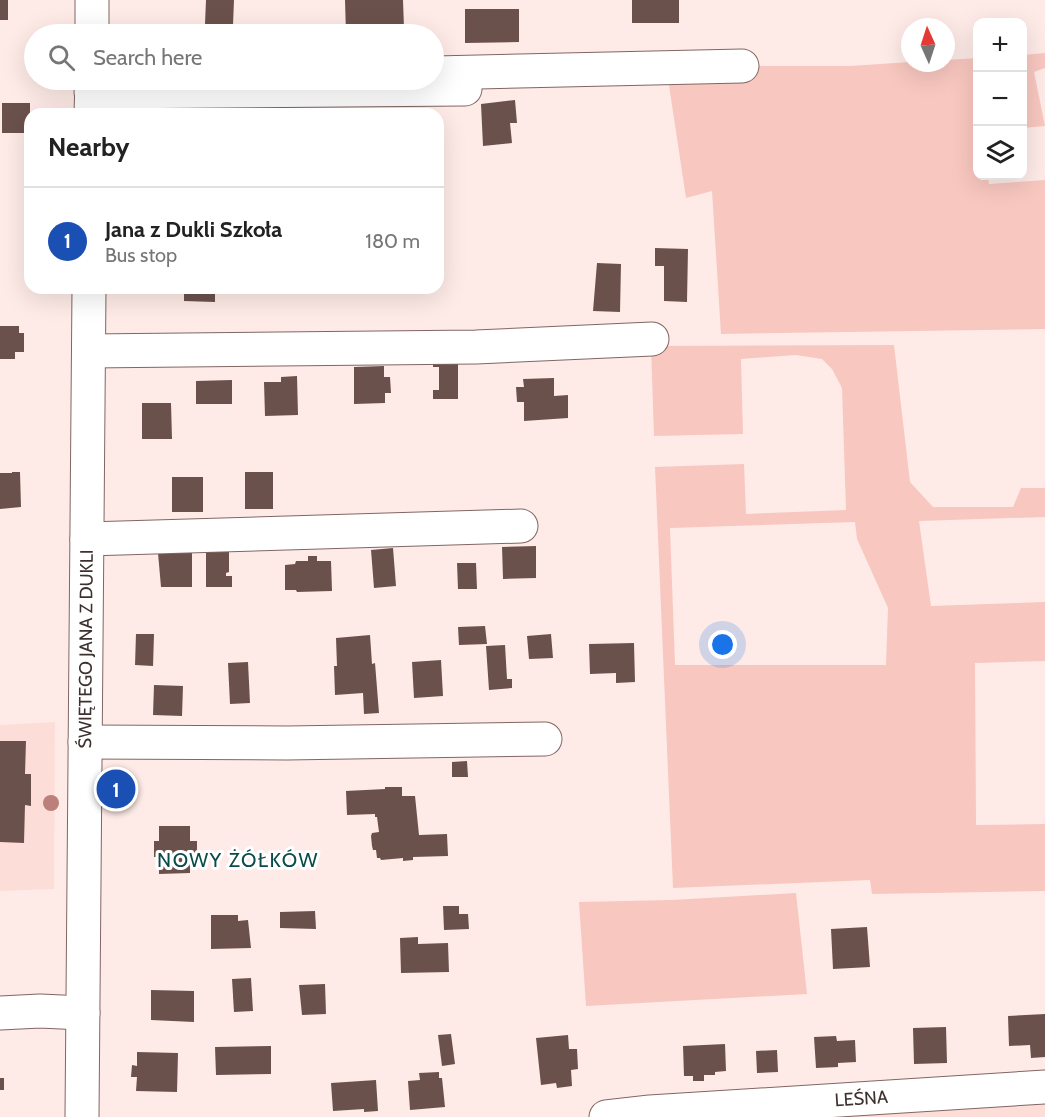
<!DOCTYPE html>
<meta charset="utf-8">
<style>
:root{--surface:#fff;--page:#f6f6f6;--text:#222;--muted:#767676;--line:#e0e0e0;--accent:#377f7b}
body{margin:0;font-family:Cabin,sans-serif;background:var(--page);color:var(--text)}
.controls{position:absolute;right:18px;top:18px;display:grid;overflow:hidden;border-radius:12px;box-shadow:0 6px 24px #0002}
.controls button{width:54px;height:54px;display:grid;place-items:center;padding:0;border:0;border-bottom:2px solid var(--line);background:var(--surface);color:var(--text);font:30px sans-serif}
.compass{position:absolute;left:901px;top:18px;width:54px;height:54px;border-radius:50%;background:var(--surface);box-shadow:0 6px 24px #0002;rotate:357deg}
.you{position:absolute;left:723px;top:645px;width:21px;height:21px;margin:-15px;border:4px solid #fff;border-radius:50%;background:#1a73e8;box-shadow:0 0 0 9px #1a73e833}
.badge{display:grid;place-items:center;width:39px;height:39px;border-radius:50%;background:var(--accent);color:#fff;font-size:20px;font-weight:700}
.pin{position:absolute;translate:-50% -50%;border:3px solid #fff;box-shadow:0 2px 6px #0006}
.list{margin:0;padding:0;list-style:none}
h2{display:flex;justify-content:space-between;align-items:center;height:78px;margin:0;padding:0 24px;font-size:26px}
h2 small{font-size:20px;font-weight:400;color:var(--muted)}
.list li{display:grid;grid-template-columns:39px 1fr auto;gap:18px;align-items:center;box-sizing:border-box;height:108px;padding:0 24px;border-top:2px solid var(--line)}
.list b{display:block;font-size:22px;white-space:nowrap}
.list p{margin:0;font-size:20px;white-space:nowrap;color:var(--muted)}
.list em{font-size:20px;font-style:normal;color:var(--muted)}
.icon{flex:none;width:33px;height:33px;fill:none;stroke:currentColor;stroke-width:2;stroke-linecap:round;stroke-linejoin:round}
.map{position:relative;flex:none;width:1045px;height:1117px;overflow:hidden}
.search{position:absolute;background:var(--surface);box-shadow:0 6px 24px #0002;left:24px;top:24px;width:420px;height:66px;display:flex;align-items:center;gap:15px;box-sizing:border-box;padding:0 21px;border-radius:33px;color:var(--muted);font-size:22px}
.panel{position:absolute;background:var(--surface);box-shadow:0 6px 24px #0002;left:24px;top:108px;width:420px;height:186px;border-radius:18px}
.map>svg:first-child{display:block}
</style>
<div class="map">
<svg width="1045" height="1117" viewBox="0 0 1045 1117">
<rect width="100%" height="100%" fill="#feebe7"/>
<g fill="#fdddd7">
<polygon points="55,722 54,889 0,891 0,725"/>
<polygon points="1045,1098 1045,1117 852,1117"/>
</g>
<g fill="#f8c7bf" fill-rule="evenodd">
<polygon points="1045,53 1045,68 1034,72 1045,126 1023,128 1023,55"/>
<polygon points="977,58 978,176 988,176 989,184 1045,180 1045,329 721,334 712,191 686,198 667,72 754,66 850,66 910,62 946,63 946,60"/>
<path d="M894 345 910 482 933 507H1013L1021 488H1045V517L919 521 931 606 1045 602V661L975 663 976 825 1045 824V891L872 894 870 880 673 888 655 467 744 464 746 514 846 510 842 388 832 369 822 359 796 355 741 359 743 434 654 436 651 346ZM855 522 857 539 888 608 886 665H675L670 528Z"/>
<polygon points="796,893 807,994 586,1006 579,902 671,900"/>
</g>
<g fill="#6b514c">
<rect x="0" y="0" width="8" height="20"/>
<polygon points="206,0 234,0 233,25 205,24"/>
<polygon points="345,0 403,0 404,28 377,29 378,34 346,34"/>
<rect x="632" y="0" width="47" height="23"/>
<polygon points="465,9 519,9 519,42 465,43"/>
<polygon points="515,100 517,123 510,123 512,143 483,146 481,104"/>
<polygon points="186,102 217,102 217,111 225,112 225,114 186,114"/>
<polygon points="278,102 278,114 258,114 258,106"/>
<rect x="2" y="103" width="28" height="30"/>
<polygon points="655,248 688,249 687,302 664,301 664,266 655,266"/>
<polygon points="597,263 621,264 620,312 593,311"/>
<polygon points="184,288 215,288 215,302 184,301"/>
<polygon points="0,326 19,326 19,333 24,333 24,352 15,352 15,359 0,359"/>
<polygon points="433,363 458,363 458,399 433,399 433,390 439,390 439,367 433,367"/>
<polygon points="384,366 384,377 390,377 391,393 385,393 385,403 354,404 354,367"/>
<polygon points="297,376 298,415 265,416 264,382 281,382 281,377"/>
<polygon points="554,378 554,396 568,395 568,418 524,421 524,402 517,402 516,387 524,387 523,379"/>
<polygon points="232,380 232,404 196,404 196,381"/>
<polygon points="142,403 171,403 172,439 142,439"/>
<polygon points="12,472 20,472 21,507 0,509 0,473 12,473"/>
<rect x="245" y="472" width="28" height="37"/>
<rect x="172" y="477" width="31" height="35"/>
<polygon points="206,546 229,547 229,572 226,573 226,576 232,576 232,587 206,587"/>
<polygon points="536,546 536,578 503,579 502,547"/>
<polygon points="393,548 396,586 374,588 371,550"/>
<polygon points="192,552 192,587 161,587 158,553"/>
<polygon points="308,556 317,556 317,561 331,561 332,591 297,592 296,590 285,590 285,565 295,564 296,561 308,561"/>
<polygon points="457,563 476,563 477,589 458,589"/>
<polygon points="485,626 487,644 459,645 458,627"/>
<polygon points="136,634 154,634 153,666 135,665"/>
<polygon points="551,634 553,658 529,659 527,636"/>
<polygon points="370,635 372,664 375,663 379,713 364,714 363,693 335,695 334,666 337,666 336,638"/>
<polygon points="634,643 635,682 616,683 616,673 590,674 589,644"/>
<polygon points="505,645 507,679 512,679 512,688 489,690 486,646"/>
<polygon points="441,660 443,696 414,698 412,662"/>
<polygon points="248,662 250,703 230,704 228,663"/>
<polygon points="154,685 183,686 182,716 153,715"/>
<polygon points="0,741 26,741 25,774 31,774 31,806 25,805 24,843 0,842"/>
<polygon points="467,761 468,777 452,777 452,762"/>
<polygon points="385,787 402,787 402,796 415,796 419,835 447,834 448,856 413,857 413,860 403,861 403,858 381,860 380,858 377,858 376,850 373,850 372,846 371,836 372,833 379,832 377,817 375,817 375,814 347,815 346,791 385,789"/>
<polygon points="159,826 190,826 190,841 197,841 197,856 190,856 190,873 159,874 159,857 154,857 154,841 159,841"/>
<polygon points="443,906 459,906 459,914 468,914 469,929 444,930"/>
<polygon points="315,911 316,929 280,928 280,912"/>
<polygon points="211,915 238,915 238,921 248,920 251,948 211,949"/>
<polygon points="867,927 870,967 833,969 831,929"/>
<polygon points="418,937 418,944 448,943 449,972 401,973 400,938"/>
<polygon points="251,978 253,1011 234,1012 232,979"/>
<polygon points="325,984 326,1014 302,1015 299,985"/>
<polygon points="151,990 194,991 194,1022 151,1020"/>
<polygon points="1045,1014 1045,1057 1031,1058 1030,1045 1009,1046 1008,1016"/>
<polygon points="946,1027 947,1063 914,1064 913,1028"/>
<polygon points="451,1034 455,1064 442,1066 438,1035"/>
<polygon points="568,1035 569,1049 577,1049 578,1069 571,1070 572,1086 557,1088 556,1083 541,1085 536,1038"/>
<polygon points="836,1036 837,1041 855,1040 856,1062 838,1063 838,1067 816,1068 814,1037"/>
<polygon points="725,1044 726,1071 715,1072 715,1075 704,1075 704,1081 693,1081 693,1076 684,1076 683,1046"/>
<polygon points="271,1046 271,1074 216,1075 215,1047"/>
<polygon points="777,1050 778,1072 757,1073 756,1051"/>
<polygon points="137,1052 178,1053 177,1092 136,1091 137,1077 131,1077 132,1065 137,1066"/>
<polygon points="439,1072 439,1078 442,1078 445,1107 410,1110 408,1081 420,1080 419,1073"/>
<rect x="0" y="1078" width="4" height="12"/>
<polygon points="376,1080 378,1111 364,1112 364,1109 333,1111 331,1083"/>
</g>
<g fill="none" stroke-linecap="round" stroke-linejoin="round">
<g stroke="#816661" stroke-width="35">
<g id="minor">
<polyline points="435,73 742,66"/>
<polyline points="91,92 465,89"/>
<polyline points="89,351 476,347 652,339"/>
<polyline points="87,539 521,526"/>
<polyline points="85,742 287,743 545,739"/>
<polyline points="0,1013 40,1011 83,1013"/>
<path id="s1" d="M606 1117 650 1112 1045 1087"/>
</g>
</g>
<g stroke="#816661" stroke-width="35">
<g id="major">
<polyline points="92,34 92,0"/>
<polyline points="91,114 92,80"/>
<path id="s2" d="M82 1117 89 288"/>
</g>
</g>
<use href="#minor" stroke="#fff" stroke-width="33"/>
<use href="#major" stroke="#fff" stroke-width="33"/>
</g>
<circle fill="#ba8079" cx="51" cy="803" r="8"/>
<g text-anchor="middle" stroke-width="6" stroke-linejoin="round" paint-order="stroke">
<g font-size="18" fill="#3d312f" stroke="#fff">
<text dy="6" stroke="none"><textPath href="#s2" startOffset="468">ŚWIĘTEGO JANA Z DUKLI</textPath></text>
<text dy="6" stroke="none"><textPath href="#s1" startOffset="256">LEŚNA</textPath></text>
</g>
<g font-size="20" letter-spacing="1.5" fill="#0b4b48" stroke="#fff">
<text x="238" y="867">NOWY ŻÓŁKÓW</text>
</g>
</g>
</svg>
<div class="controls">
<button>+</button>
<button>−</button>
<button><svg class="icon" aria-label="layers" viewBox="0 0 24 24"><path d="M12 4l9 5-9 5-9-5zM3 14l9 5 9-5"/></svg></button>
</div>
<svg class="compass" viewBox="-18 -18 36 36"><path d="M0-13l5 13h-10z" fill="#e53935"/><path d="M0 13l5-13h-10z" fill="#767676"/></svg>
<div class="you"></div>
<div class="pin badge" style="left:116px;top:789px;background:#1a4fb4">1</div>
<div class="search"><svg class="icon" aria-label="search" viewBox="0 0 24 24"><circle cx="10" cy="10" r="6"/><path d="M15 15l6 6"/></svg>Search here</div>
<section class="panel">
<h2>Nearby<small></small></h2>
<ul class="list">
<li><span class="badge" style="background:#1a4fb4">1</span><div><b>Jana z Dukli Szkoła</b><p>Bus stop</p></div><em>180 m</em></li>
</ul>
</section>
</div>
